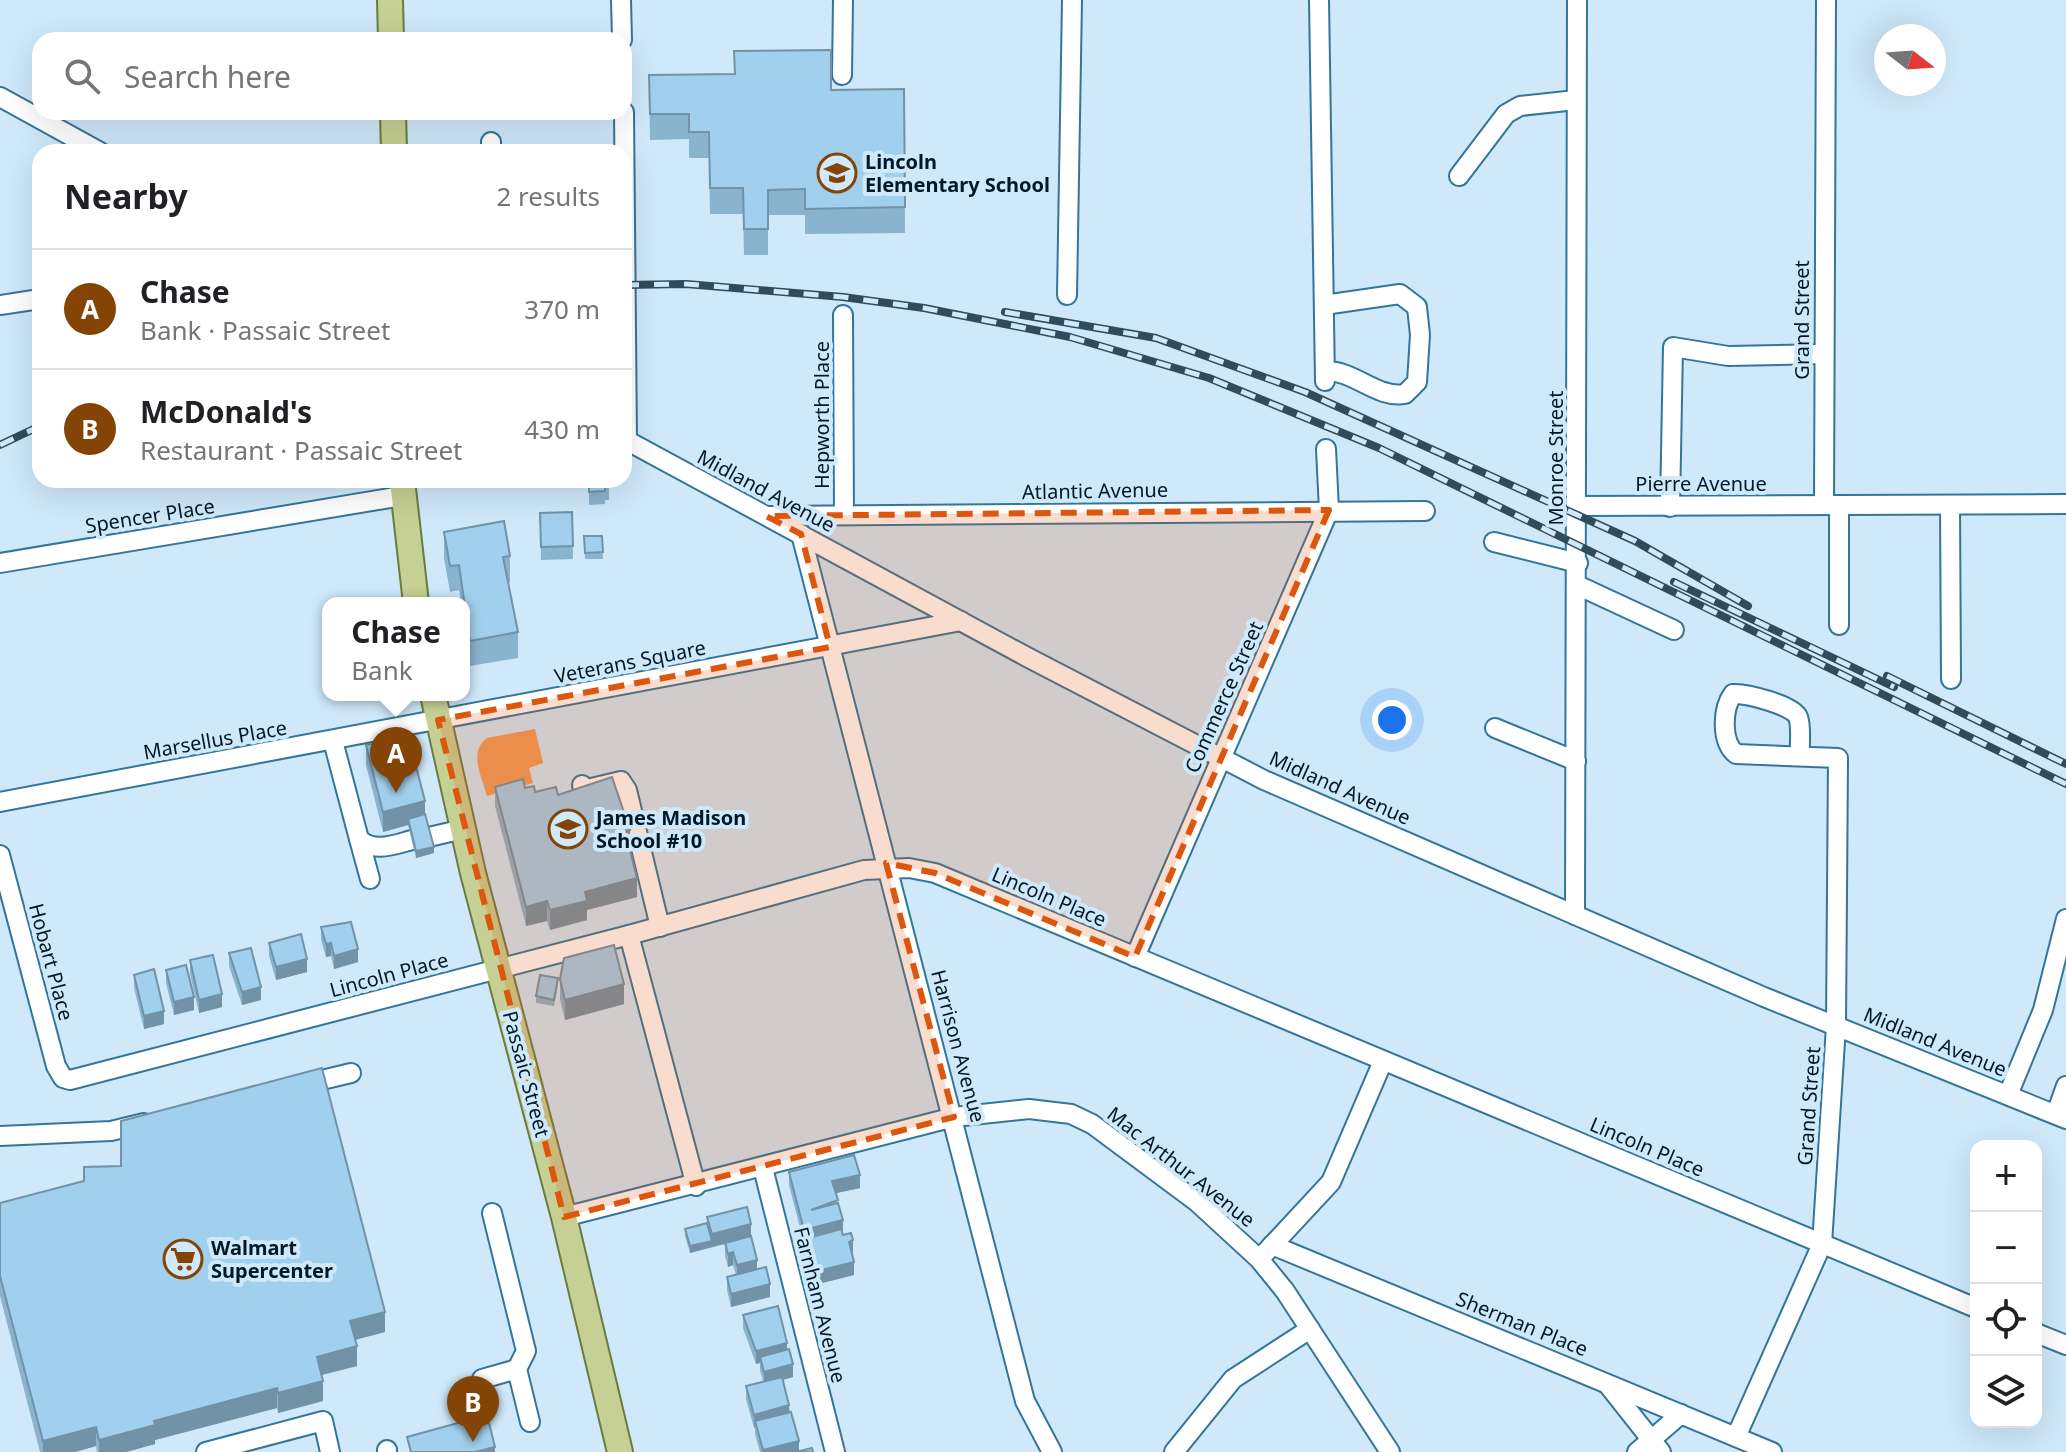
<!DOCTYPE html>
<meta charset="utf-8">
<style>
:root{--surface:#fff;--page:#f2f2f2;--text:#202124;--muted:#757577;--line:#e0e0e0;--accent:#834405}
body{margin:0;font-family:"Noto Sans",sans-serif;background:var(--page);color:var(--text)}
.controls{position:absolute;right:24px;bottom:24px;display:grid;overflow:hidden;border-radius:16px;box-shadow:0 8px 32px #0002}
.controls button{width:72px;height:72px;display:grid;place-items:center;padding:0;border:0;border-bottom:2px solid var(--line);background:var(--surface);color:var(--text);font:40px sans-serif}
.compass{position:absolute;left:1874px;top:24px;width:72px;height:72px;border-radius:50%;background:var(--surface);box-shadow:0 8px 32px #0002;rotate:107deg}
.you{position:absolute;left:1392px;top:720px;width:28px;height:28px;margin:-20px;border:6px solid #fff;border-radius:50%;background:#1a73e8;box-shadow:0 0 0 12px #1a73e833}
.badge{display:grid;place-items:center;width:52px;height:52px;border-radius:50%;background:var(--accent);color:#fff;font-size:26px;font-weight:700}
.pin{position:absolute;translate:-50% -66px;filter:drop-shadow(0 2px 4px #0008)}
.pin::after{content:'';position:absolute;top:42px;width:28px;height:24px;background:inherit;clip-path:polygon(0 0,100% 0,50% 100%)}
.popup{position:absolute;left:322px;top:597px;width:148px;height:104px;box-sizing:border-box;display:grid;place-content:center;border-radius:16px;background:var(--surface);filter:drop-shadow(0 2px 6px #0005);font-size:26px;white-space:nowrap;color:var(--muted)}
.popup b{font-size:30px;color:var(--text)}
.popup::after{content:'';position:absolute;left:50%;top:100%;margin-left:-16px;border:16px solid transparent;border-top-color:var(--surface)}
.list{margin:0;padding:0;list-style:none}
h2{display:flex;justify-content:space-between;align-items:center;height:104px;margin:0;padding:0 32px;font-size:34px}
h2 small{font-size:26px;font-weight:400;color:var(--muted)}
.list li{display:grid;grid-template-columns:52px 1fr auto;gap:24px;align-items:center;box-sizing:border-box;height:120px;padding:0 32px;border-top:2px solid var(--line)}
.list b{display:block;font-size:30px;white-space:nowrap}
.list p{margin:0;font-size:26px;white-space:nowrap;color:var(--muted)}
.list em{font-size:26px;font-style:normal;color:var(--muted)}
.icon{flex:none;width:44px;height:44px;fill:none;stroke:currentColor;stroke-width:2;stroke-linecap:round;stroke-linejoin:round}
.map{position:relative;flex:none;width:2066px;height:1452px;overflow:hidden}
.search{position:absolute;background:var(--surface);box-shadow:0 8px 32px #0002;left:32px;top:32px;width:600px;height:88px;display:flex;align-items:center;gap:20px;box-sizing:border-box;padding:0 28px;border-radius:24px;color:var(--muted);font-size:30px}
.panel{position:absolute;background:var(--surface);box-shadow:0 8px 32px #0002;left:32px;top:144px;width:600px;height:344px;border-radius:24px}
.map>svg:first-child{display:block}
</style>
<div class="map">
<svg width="2066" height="1452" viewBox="0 0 2066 1452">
<rect width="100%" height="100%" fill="#cfe9fa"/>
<path fill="#ef9b5a" d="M535 729 543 763 529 768 533 783 487 796C482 777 468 752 487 738Z"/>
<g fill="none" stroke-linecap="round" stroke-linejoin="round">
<g stroke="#34759a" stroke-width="22">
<g id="minor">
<polyline points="621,0 622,40"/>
<polyline points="1319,0 1325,381"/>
<polyline points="842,75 843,0"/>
<polyline points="0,97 100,152"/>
<polyline points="624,112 627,441"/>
<polyline points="491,142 491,152"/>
<polyline points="1459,176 1506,114 1520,106 1576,100"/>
<polyline points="1067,295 1072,0"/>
<polyline points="0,305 40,299"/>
<path d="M1324 305 1400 294 1417 307 1420 335 1417 382 1405 394C1377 399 1354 370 1325 371"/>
<polyline points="843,315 844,515"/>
<polyline points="624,439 1027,657 1264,780 1764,997 2066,1119"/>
<polyline points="1824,505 1826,0"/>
<polyline points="1950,505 1951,679"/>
<polyline points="1578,506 2066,504"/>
<polyline points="1670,507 1673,347 1728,356 1824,354"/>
<polyline points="769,516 1425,511"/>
<polyline points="801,534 1025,1401 1052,1452"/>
<polyline points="1494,542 1578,563"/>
<polyline points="0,563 402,496"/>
<polyline points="1577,585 1674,630"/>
<polyline points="1839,625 1839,505"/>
<polyline points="1495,728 1576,761"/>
<path d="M333 741 359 839C374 853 393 845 412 840"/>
<polyline points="582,785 583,790 621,781 627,790 660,927"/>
<polyline points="0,802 961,621"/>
<polyline points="429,837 463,829"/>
<polyline points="359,839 370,879"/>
<polyline points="0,855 56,1066 63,1078 70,1080 629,935 864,870 909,868 935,873 1976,1308"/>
<polyline points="1575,915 1577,0"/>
<polyline points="629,935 696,1186"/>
<polyline points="1135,957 1329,510 1326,449"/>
<polyline points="301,1085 351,1073"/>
<polyline points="2008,1095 2043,1010 2066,919"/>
<polyline points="2056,1114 2066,1086"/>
<polyline points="0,1136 111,1131 144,1123"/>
<polyline points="763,1168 835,1452"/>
<polyline points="492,1213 526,1351 517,1369"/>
<polyline points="564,1217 954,1117 1029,1109 1071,1114 1092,1124 1197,1202 1259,1259 1285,1291 1390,1452"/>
<polyline points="1272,1245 1772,1452"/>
<polyline points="1265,1253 1331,1182 1383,1061"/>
<polyline points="2036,1333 2066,1345"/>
<polyline points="482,1379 517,1369 530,1422"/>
<polyline points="1608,1385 1661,1452"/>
<path d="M1736 1437 1822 1244 1836 1026 1838 758 1736 754C1721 742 1722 709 1733 694 1745 693 1793 705 1798 717 1802 727 1799 745 1800 756"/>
<polyline points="387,1450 387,1452"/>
<polyline points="206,1452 323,1421 330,1452"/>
<polyline points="1174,1452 1233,1379 1310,1329"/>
<polyline points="1637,1452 1681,1414"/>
</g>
</g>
<g stroke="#697c40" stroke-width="28">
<g id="major">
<polyline points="390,0 391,40"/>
<polyline points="393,112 394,152"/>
<polyline points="402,480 416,603"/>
<polyline points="433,695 473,873 564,1217 620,1452"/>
</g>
</g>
<use href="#minor" stroke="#fff" stroke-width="18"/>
<use href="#major" stroke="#c7d094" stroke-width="24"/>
<g stroke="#314b5a" stroke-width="8">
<g id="rail">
<polyline points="624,285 686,284 843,297 924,308 1070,337 1209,378 1379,448 2066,784"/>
<polyline points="1005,312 1156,338 1305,392 1635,541 1748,606"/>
<polyline points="0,445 40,426"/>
<polyline points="1674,582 1894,687"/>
<polyline points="1887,676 2066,764"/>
</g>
</g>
<use href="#rail" stroke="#cfe9fa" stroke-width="5" stroke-dasharray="15" stroke-linecap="butt"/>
</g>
<g fill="#8ab3cd">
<polygon points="649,75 831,90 904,89 905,233 805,234 805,215 768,215 768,255 744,255 743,214 710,214 709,158 689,158 689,139 650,140"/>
<polygon points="589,480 609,480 609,500 605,500 605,504 589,505"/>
<polygon points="572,512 573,559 541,560 540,513"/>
<polygon points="444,532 510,556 510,582 508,582 518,632 518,658 470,666 464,623 464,603 461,603 459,590 450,592 444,558"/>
<polygon points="584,536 602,536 603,559 585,559"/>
<polygon points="366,745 425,814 434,853 416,858 408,825 383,832 366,765"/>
<polygon points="495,787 525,788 535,792 558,795 630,849 637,897 587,910 587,920 550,930 547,921 526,926 495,806"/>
<polygon points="321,927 358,962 334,969 331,956 326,957 321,940"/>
<polygon points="269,943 307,972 276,980 269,956"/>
<polygon points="229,953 261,1000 242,1005 229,966"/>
<polygon points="190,960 222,1007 199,1013 190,974"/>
<polygon points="166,970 194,1010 174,1015 166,983"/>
<polygon points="134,975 164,1024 144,1029 134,988"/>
<polygon points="560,979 624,1004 565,1020 560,999"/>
<polygon points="558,985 554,1006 536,1003 536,996"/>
<polygon points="789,1172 860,1188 836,1193 843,1233 853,1253 852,1254 854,1275 814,1285 805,1252 805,1243 804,1243 789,1185"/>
<polygon points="0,1203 385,1332 355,1340 357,1366 322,1375 323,1401 278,1413 277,1408 155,1440 155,1444 126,1452 97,1452 96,1446 75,1452 40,1452 0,1296"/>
<polygon points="707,1217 751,1236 757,1270 770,1297 731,1307 727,1290 727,1277 736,1275 733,1265 728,1267 725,1256 725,1244 690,1253 685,1236 685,1229 707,1224"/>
<polygon points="743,1315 787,1349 793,1377 783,1380 799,1451 813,1452 760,1452 755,1434 755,1427 754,1428 746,1399 746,1386 763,1381 760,1370 760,1363 756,1364 743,1328"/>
</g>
<g fill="#7192a7">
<polygon points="425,801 425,821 408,819 408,825 383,832 383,812"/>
<polygon points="630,830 630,849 625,831"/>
<polygon points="434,847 434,853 416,858 416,851"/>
<polygon points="637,878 637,897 587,910 587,920 550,930 550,910 585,892"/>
<polygon points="547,901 547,921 526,926 526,907"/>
<polygon points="331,943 331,956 326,957 326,944"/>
<polygon points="358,949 358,962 334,969 334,956"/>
<polygon points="307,959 307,972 276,980 276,967"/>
<polygon points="624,984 624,1004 565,1020 565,1000"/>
<polygon points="261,987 261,1000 242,1005 242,992"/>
<polygon points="222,994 222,1007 199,1013 199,1000"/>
<polygon points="194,997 194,1010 174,1015 174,1002"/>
<polygon points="164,1011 164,1024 144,1029 144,1016"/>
<polygon points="860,1175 860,1188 832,1194 832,1181"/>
<polygon points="843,1220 843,1233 805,1239 805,1243 804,1243 804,1230"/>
<polygon points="751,1224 751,1237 712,1247 712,1234"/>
<polygon points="853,1240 853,1253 849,1255 849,1242"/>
<polygon points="712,1241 712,1247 690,1253 690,1246"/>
<polygon points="733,1252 733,1265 728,1267 728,1254"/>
<polygon points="757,1260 757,1273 737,1278 737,1265"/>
<polygon points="854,1262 854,1275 814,1285 814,1272"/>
<polygon points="770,1284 770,1297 731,1307 731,1294"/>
<polygon points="385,1312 385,1332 350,1341 350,1321"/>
<polygon points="787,1343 787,1356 760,1357 760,1363 756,1364 756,1351"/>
<polygon points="357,1346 357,1366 317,1376 317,1357"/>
<polygon points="793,1364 793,1377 764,1385 764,1372"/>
<polygon points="323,1381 323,1401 278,1413 278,1393"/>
<polygon points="277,1388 277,1408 155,1440 155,1444 126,1452 99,1452 99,1440 154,1421"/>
<polygon points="789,1405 789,1418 755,1421 755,1427 754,1428 754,1415"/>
<polygon points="96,1427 96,1446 75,1452 43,1452 43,1441"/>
<polygon points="799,1441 799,1452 763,1452 763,1450"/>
<polygon points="495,1447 495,1452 475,1452"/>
</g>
<g fill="#a1d0ee" stroke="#7192a7" stroke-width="2">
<polygon points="831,50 831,90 904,89 905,207 805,209 805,189 768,190 768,229 744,229 743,188 710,188 709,132 689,132 689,114 650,114 649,75 735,74 734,51"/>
<polygon points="589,480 609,480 609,486 605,487 605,491 589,492"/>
<polygon points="572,512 573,546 541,547 540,513"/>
<polygon points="504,521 510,556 503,557 518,632 470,641 459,565 450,566 444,532"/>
<polygon points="584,536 602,536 603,552 585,553"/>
<polygon points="408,735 425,801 383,812 366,745"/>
<polygon points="612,777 630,830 625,831 637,878 585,892 587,901 550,910 547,901 526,907 495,787 523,779 525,788 534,786 535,792 556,787 558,795"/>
<polygon points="425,814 434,847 416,851 408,819"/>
<polygon points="351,922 358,949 334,956 331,943 326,944 321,927"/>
<polygon points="301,934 307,959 276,967 269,943"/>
<polygon points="614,945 624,984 565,1000 560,979 564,958"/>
<polygon points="251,948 261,987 242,992 229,953"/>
<polygon points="213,955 222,994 199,1000 190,960"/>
<polygon points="186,965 194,997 174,1002 166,970"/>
<polygon points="154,969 164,1011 144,1016 134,975"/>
<polygon points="540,975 558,978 554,1000 536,996"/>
<polygon points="322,1068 385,1312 350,1321 357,1346 317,1357 323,1381 278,1393 277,1388 154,1421 155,1425 99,1440 96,1427 43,1441 0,1276 0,1203 84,1181 84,1167 121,1166 121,1121"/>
<polygon points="854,1155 860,1175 832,1181 838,1200 811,1210 838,1203 843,1220 804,1230 789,1172"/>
<polygon points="747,1207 751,1224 712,1234 707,1217"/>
<polygon points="707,1223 712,1241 690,1246 685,1229"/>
<polygon points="841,1229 843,1235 851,1233 853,1240 849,1242 854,1262 814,1272 805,1239"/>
<polygon points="751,1236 757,1260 737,1265 733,1252 728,1254 725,1243"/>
<polygon points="766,1267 770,1284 731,1294 727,1277"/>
<polygon points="778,1306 787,1343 756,1351 743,1315"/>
<polygon points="789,1349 793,1364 764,1372 760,1357"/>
<polygon points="782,1377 789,1405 754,1415 746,1386"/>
<polygon points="791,1412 799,1441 763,1450 755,1421"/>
<polygon points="487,1415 495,1447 475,1452 411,1452 407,1437"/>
<polygon points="812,1448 813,1452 796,1452"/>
</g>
<path fill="#dc560d" fill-opacity="0.2" stroke="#dc560d" stroke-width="6" stroke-dasharray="16 10" stroke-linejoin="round" d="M1329 510 1135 957 935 873 886 863 954 1117 564 1217 438 720 830 647 801 534 766 516Z"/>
<defs>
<g id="school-ring" transform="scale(2)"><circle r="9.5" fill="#cfe9fa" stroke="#834405" stroke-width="1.5"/><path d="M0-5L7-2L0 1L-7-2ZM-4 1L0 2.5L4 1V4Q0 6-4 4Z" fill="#834405"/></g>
<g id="supermarket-ring" transform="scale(2)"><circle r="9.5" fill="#cfe9fa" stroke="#834405" stroke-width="1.5"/><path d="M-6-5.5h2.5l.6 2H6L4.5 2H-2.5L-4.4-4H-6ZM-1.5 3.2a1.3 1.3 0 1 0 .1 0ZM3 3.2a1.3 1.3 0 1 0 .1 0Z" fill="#834405"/></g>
</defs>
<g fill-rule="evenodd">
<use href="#school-ring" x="837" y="173"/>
<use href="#school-ring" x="568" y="829"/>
<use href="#supermarket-ring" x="183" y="1259"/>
</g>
<g text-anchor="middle" stroke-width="8" stroke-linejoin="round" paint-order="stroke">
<g font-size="20" font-weight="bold" fill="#001928" stroke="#cfe9fa" text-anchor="start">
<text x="865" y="169">Lincoln<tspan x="865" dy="23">Elementary School</tspan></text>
<text x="596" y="825">James Madison<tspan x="596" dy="23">School #10</tspan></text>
<text x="211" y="1255">Walmart<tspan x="211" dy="23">Supercenter</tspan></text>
</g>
<g font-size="20" fill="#001928" stroke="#cfe9fa">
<text transform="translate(1802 320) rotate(-90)" y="7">Grand Street</text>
<text transform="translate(822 415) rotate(-90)" y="7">Hepworth Place</text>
<text transform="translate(1556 458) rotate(-90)" y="7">Monroe Street</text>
<text x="1701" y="491">Pierre Avenue</text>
<text transform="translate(766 491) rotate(28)" y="7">Midland Avenue</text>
<text transform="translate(1095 491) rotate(-1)" y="7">Atlantic Avenue</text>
<text transform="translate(150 516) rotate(-9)" y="7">Spencer Place</text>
<text transform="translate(630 662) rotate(-11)" y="7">Veterans Square</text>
<text transform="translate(1224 697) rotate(-66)" y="7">Commerce Street</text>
<text transform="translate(215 740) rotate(-10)" y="7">Marsellus Place</text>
<text transform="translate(1340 788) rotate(24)" y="7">Midland Avenue</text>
<text transform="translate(1049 897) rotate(23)" y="7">Lincoln Place</text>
<text transform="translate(51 962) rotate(75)" y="7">Hobart Place</text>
<text transform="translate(389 975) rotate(-15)" y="7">Lincoln Place</text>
<text transform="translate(1935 1042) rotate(22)" y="7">Midland Avenue</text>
<text transform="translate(958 1046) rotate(75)" y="7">Harrison Avenue</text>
<text transform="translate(526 1074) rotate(75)" y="7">Passaic Street</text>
<text transform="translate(1809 1106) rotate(-86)" y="7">Grand Street</text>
<text transform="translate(1647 1147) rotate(23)" y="7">Lincoln Place</text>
<text transform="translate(1181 1167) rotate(38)" y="7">Mac Arthur Avenue</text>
<text transform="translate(820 1305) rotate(76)" y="7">Farnham Avenue</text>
<text transform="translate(1522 1324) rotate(22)" y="7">Sherman Place</text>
</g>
</g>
</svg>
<div class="controls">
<button>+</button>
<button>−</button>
<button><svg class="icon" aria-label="locate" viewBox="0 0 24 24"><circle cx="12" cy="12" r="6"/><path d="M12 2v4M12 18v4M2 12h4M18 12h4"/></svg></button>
<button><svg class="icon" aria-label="layers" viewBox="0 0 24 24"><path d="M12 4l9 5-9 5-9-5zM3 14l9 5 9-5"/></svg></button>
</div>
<svg class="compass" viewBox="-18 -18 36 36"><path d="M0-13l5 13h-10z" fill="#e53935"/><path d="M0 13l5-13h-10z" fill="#757577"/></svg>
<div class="you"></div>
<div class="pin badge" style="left:396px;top:793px">A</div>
<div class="popup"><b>Chase</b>Bank</div>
<div class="pin badge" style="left:473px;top:1442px">B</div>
<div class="search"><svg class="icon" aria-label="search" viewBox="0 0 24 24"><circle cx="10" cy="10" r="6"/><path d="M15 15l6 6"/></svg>Search here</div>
<section class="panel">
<h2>Nearby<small>2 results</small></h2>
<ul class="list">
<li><span class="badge">A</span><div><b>Chase</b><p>Bank · Passaic Street</p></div><em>370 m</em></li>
<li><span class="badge">B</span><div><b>McDonald's</b><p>Restaurant · Passaic Street</p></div><em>430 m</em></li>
</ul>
</section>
</div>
